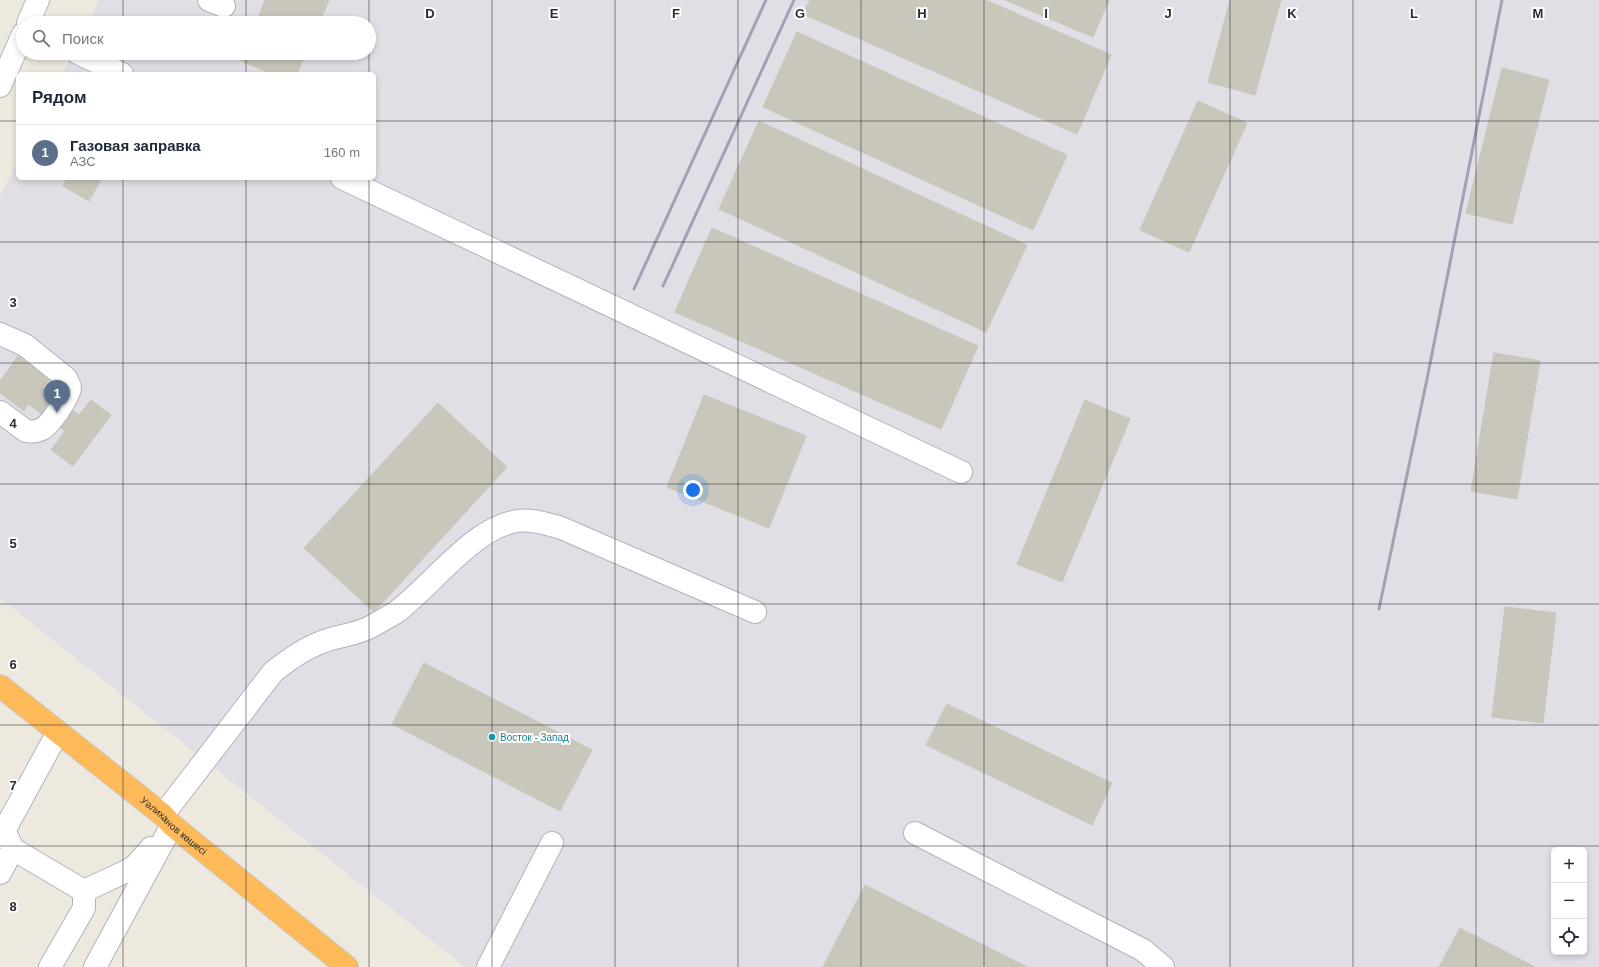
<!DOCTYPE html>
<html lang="ru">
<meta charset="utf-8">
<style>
:root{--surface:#fff;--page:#f2f2f3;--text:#1f2937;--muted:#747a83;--line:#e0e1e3;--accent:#2563eb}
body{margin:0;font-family:Helvetica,sans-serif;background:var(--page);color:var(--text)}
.controls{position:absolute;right:12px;bottom:12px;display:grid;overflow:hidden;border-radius:6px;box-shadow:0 2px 6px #0003}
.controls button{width:36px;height:36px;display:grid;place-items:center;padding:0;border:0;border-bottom:1px solid var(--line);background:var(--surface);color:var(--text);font:20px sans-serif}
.you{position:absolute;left:693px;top:490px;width:14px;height:14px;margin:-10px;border:3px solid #fff;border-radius:50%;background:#1a73e8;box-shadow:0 0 0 6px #1a73e833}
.badge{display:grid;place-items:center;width:26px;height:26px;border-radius:50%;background:var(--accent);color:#fff;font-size:13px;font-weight:700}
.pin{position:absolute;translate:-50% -33px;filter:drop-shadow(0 1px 2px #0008)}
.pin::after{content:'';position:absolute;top:21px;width:14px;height:12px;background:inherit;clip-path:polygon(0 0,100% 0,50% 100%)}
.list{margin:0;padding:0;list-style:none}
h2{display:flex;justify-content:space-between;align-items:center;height:52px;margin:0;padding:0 16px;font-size:17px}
h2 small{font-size:13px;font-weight:400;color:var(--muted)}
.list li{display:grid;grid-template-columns:26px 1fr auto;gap:12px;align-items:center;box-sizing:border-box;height:56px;padding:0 16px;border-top:1px solid var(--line)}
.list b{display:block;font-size:15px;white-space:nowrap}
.list p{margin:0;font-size:13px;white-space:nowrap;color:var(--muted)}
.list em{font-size:13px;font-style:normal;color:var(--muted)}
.icon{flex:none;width:22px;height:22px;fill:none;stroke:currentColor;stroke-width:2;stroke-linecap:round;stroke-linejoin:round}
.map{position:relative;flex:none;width:1599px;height:967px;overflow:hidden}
.search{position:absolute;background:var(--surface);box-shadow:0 2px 6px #0003;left:16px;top:16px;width:360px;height:44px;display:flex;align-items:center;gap:10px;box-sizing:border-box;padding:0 14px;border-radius:22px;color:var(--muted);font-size:15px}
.panel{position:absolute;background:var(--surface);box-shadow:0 2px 6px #0003;left:16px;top:72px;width:360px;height:108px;border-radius:6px}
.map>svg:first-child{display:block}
</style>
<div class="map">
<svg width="1599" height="967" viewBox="0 0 1599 967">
<rect width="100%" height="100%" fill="#ede9de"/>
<path fill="#e2dee6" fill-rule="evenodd" d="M99 0H1599V967H465L0 598V196L18 161V178H374V74H62L73 53H369V23H88ZM1554 850H1584V952H1554Z"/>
<g fill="#c9c7bc" stroke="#c9c5b7">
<polygon points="265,0 329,0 319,23 256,23"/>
<polygon points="810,0 986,0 1111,55 1077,134 803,14"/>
<polygon points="1005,0 1109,0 1093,37"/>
<polygon points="1230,0 1281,0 1255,95 1208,82"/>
<polygon points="797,32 1067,155 1033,230 763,107"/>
<polygon points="243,53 306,53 297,74 271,74 240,60"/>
<polygon points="1502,68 1549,80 1512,224 1466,213"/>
<polygon points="1198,101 1247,123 1189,252 1140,230"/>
<polygon points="759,121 1027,245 986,332 719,209"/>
<polygon points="67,178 102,178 89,201 63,186"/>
<polygon points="712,228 978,346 941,429 675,312"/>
<polygon points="1494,353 1540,361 1517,499 1471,491"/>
<polygon points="18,356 49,379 42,388 79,415 91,400 111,415 73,466 51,450 65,431 28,404 24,411 0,393 0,381"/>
<polygon points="704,395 806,436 769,528 667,487"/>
<polygon points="1085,400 1130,419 1062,582 1017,564"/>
<polygon points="438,403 507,467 374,612 304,548"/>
<polygon points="1505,607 1556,613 1543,723 1492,717"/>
<polygon points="424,663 592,750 560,811 392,724"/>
<polygon points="947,704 1112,783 1092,825 926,745"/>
<polygon points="865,885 1027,967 823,967"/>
<polygon points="1460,928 1535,967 1439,967"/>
</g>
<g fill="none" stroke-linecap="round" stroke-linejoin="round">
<g stroke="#b2b2bf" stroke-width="24">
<g id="minor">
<polyline points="209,0 224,6"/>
<polyline points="28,23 38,0"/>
<polyline points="78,53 122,74"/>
<polyline points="0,86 23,34"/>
<polyline points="342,178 961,472"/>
<path d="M0 334 25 345 66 378 70 387C70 396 50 425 42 429 36 432 32 432 26 431L0 412"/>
<path d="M163 815 273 672C288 660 303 649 322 642 339 635 358 635 374 625 381 621 388 617 395 613 431 587 472 528 517 521 532 519 546 524 559 527L755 612"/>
<polyline points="4,831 58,732"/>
<polyline points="915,833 1143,950 1163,967"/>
<polyline points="13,849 84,891 84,908 50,967"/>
<polyline points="0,873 13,849 7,836"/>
<polyline points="84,891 133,868 151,848"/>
<polyline points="95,967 172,825"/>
<polyline points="488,967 552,843"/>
</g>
</g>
<g stroke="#c8c8c8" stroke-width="24">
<g id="highway">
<path id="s1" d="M0 686 163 815 172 825 347 967"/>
</g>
</g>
<use href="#minor" stroke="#fff" stroke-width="22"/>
<use href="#highway" stroke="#feba58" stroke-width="22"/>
<g stroke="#a1a1b6" stroke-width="3">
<polyline points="663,286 794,0"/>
<polyline points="634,289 766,0"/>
<polyline points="1379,609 1427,379 1502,0"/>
</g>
</g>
<path fill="none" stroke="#2c2c2c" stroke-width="1" stroke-opacity="0.55" d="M123 0V23M246 0V23M369 0V23M492 0V967M615 0V967M738 0V967M861 0V967M984 0V967M1107 0V967M1230 0V967M1353 0V967M1476 0V967M369 23V53M123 53V74M246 53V74M369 53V74M0 121H18M374 121H1599M123 178V967M246 178V967M369 178V967M0 242H1599M0 363H1599M0 484H1599M0 604H1599M0 725H1599M0 846H1599"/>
<circle fill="#0f9aa8" stroke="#fff" stroke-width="1.5" cx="492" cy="737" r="4"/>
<g text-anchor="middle" stroke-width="4" stroke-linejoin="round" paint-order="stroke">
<g font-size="10" fill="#0d838f" stroke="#fff" text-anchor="start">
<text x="500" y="741">Восток - Запад</text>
</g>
<g font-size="10" fill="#2c2c2c" stroke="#fff">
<text dy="4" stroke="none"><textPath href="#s1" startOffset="223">Уәлиханов көшесі</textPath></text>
</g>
</g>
<g font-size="13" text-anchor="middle" font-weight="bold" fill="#2c2c2c" stroke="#fff" stroke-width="4" stroke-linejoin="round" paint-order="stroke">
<text x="430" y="18">D</text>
<text x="554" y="18">E</text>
<text x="676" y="18">F</text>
<text x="800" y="18">G</text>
<text x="922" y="18">H</text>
<text x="1046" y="18">I</text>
<text x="1168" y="18">J</text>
<text x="1292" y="18">K</text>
<text x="1414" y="18">L</text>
<text x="1538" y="18">M</text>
<text x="13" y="307">3</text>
<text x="13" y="428">4</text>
<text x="13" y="548">5</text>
<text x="13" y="669">6</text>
<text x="13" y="790">7</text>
<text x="13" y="911">8</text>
</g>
</svg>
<div class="controls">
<button>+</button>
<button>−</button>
<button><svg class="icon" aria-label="locate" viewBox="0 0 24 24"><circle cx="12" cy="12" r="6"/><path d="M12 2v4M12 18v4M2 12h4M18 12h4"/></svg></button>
</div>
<div class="you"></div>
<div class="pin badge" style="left:57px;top:413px;background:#5c6f8a">1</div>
<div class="search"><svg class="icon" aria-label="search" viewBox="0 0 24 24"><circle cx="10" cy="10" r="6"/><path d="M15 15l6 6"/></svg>Поиск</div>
<section class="panel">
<h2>Рядом<small></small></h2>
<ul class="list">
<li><span class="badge" style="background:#5c6f8a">1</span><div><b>Газовая заправка</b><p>АЗС</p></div><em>160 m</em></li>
</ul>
</section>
</div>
